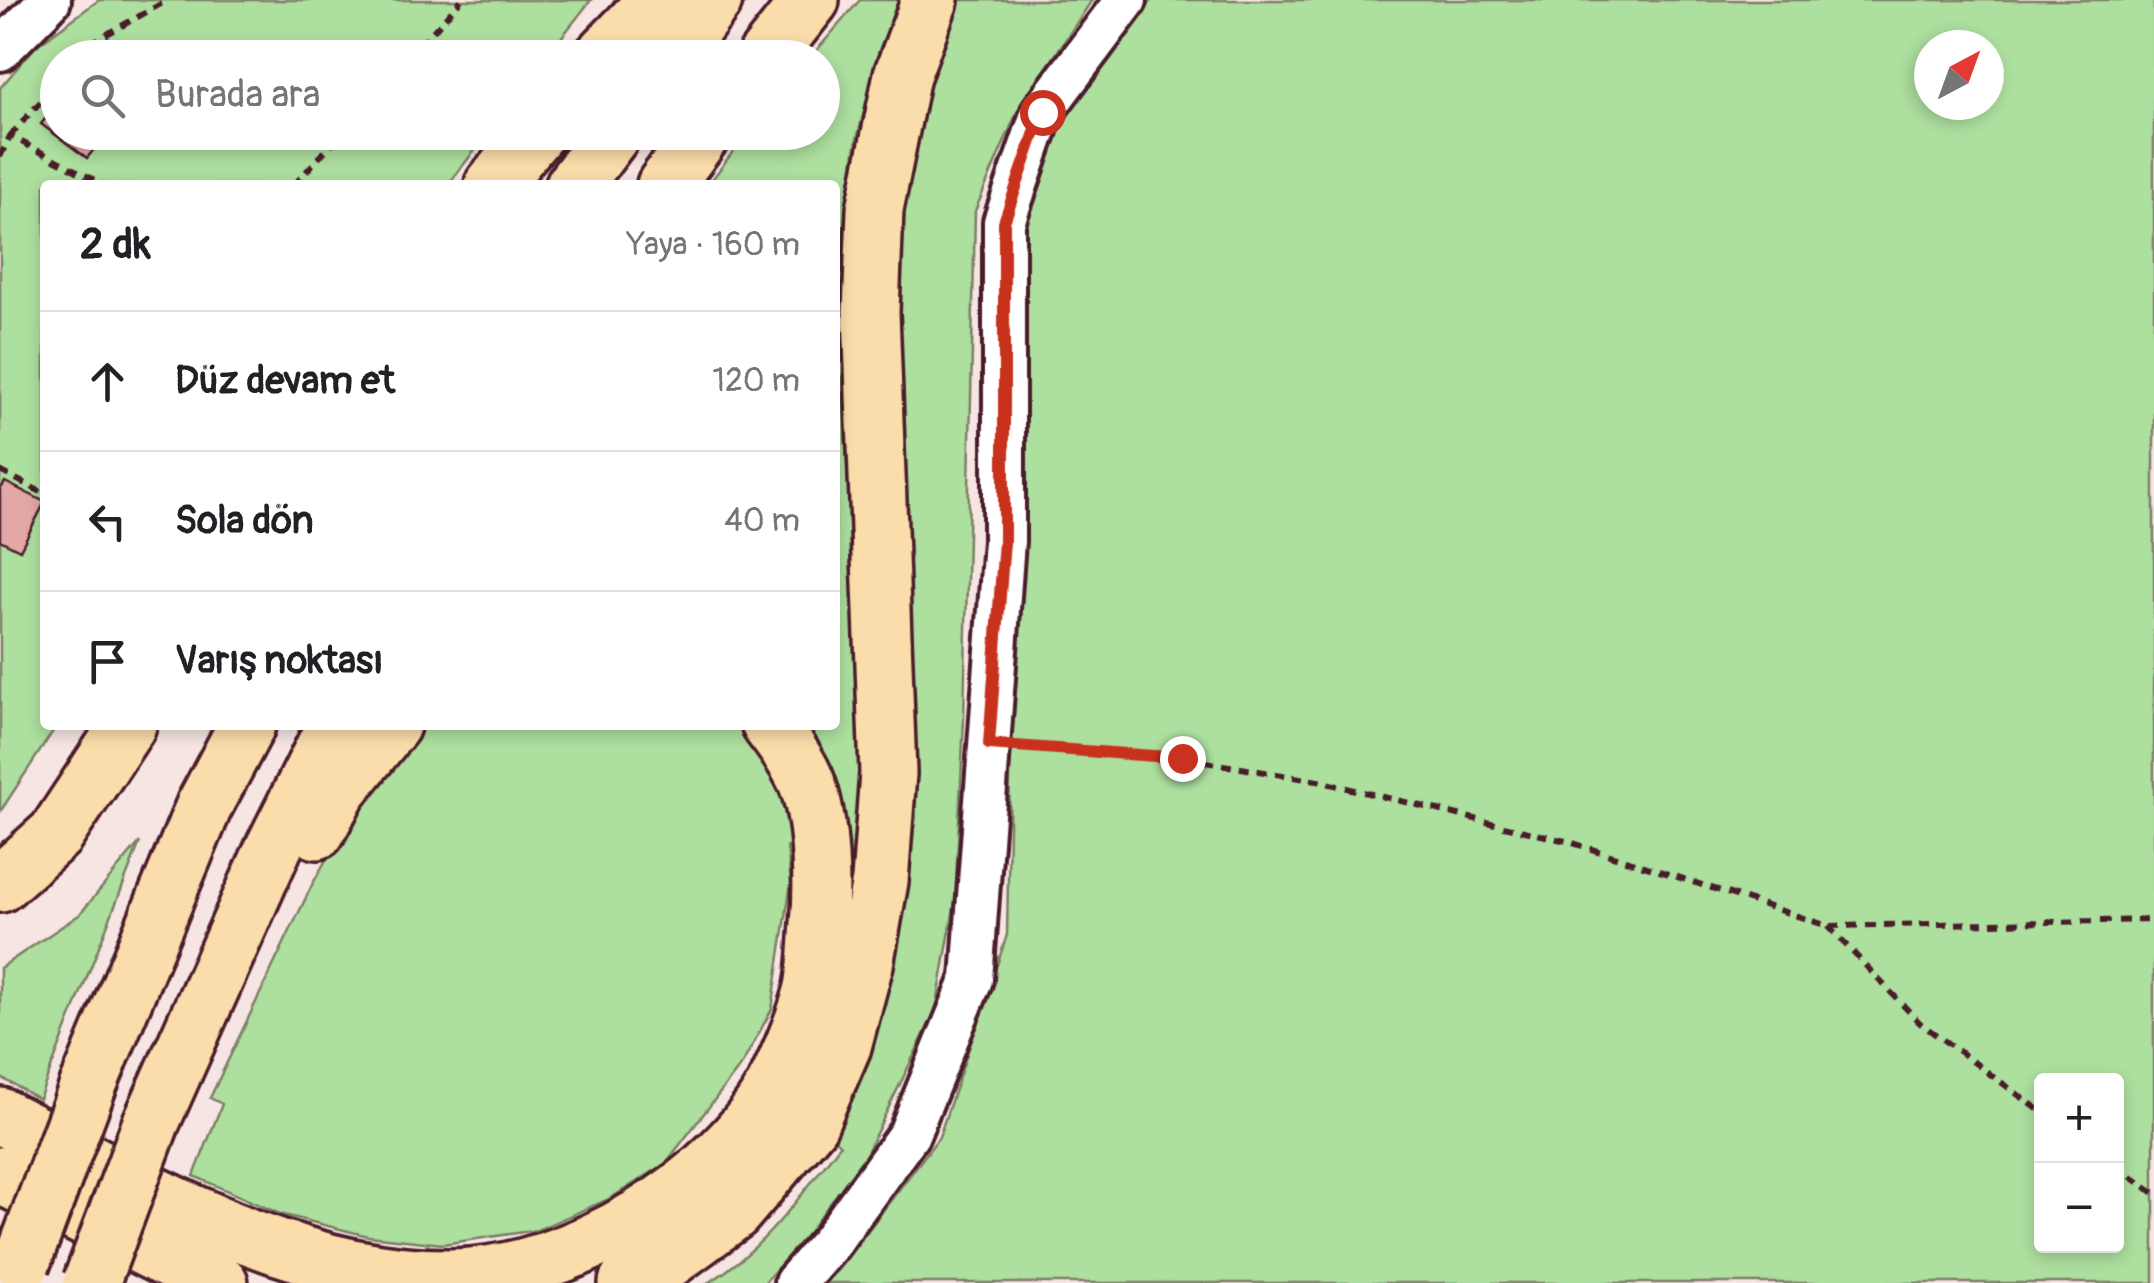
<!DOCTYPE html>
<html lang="tr">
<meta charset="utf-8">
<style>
:root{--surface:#fff;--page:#f2f2f2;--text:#202124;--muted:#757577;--line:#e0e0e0}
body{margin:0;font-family:Pangolin,sans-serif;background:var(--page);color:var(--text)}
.controls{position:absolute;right:30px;bottom:30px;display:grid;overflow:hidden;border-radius:10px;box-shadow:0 5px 15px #0003}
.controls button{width:90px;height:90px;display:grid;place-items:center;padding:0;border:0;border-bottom:2px solid var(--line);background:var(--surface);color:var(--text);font:50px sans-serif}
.compass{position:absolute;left:1914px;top:30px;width:90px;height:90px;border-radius:50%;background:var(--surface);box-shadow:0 5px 15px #0003;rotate:41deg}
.stop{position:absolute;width:30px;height:30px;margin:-22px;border:8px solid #c8321e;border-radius:50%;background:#fff}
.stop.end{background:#c8321e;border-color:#fff;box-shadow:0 2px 10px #0008}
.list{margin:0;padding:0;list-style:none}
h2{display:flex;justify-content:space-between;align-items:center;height:130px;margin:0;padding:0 40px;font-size:42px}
h2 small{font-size:32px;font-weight:400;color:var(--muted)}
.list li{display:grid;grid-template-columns:65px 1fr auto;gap:30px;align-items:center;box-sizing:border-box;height:140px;padding:0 40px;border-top:2px solid var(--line)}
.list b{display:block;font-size:38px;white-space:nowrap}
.list em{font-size:32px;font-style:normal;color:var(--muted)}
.icon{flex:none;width:55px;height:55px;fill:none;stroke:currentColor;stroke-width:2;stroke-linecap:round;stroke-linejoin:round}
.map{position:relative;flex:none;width:2154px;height:1283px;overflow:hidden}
.search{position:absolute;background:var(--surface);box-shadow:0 5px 15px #0003;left:40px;top:40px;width:800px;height:110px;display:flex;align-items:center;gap:25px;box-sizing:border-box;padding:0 35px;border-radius:55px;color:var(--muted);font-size:38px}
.panel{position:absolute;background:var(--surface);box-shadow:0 5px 15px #0003;left:40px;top:180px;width:800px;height:550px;border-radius:10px}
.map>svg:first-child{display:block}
</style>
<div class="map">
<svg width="2154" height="1283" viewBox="0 0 2154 1283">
<rect width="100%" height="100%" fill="#f7e5e4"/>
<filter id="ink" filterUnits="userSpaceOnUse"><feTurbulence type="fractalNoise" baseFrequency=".01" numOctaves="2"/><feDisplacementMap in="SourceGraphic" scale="20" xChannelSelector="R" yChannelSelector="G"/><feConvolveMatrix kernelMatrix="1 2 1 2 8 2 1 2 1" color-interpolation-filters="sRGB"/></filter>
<g filter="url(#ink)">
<g fill="#addf9f" stroke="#7c7f65" stroke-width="2.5" fill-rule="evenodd">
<polygon points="99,0 591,0 546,57 58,58 58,132 488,133 448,185 45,185 45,725 57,725 0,812 0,88 36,46"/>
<polygon points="860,0 900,0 880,48 857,139 842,238 843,389 865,790 863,897 838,975 796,725 835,725 835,185 708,185 747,133 822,132 822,58 811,57"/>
<path d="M959 0H1092L1017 112 975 211 964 720 955 902 936 1010 865 1156 809 1232 764 1283H708C764 1250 801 1195 840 1145L828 1132 883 1005 916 817 896 428 894 298 901 190 917 102Z"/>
<path d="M1152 0H2154V1283H823L838 1270 939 1137 1007 935 1020 228 1057 119ZM1929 45H1989V105H1929ZM2042 1080H2116V1246H2042Z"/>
<path d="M425 725H743C779 770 789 789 799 846L787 847 791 883 772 1009 742 1064 665 1164 609 1199 537 1230 443 1244 368 1236 280 1214 194 1176 222 1104 210 1098 312 885 345 826 383 766Z"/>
<polygon points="140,842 39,1099 0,1077 0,968 79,915"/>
</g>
<g fill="#e3a8a5" stroke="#4a1f2b" stroke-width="2.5">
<polygon points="58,103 58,132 108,132 87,158 41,124"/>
<polygon points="5,482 45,502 20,550 0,540 0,490"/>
</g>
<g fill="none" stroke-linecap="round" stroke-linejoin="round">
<g stroke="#4a1f2b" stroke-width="48">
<g id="minor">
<polyline points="0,50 50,0"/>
<polyline points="795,1283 830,1243 909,1134 972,979 1004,541 1004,222 1042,112 1126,0"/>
</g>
</g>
<g stroke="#4a1f2b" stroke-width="62">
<g id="highway">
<polyline points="601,58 657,0"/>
<polyline points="671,58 714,0"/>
<polyline points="765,58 811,0"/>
<polyline points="493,185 537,132"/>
<polyline points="574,185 614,132"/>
<polyline points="665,185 704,132"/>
<polyline points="317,831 339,790 392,725"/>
<polyline points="0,884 56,834 128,725"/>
<polyline points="88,1086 204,806 247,725"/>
<path d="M0 1116C140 1186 289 1279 451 1277 569 1276 727 1184 779 1077 791 1051 805 1019 812 992 817 971 817 946 819 924 823 887 821 825 809 789 802 767 784 743 770 725"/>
<polyline points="151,1123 274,847 335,725"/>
<polyline points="0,1175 194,1273 220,1283"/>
<polyline points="627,1283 648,1275 734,1212 810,1123 843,1046 865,964 880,881 888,773 871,312 875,209 902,75 930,0"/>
</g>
</g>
<g stroke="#4a1f2b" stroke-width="6" stroke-dasharray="10 8" stroke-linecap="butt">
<polyline points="79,58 91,43 168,0"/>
<polyline points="409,58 461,0"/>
<polyline points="10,136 58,82"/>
<polyline points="0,157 10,136 104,185"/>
<polyline points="294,185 342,132"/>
<polyline points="0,471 45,494"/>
<polyline points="1025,746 1182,758 1318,781 1570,842 1828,926 2154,920"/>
<polyline points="1828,926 1920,1023 2042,1112"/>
<polyline points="2116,1166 2154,1193"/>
</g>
<use href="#minor" stroke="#fff" stroke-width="40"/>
<use href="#highway" stroke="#fbddab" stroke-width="55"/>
<g stroke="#4a1f2b" stroke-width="62" stroke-linecap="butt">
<g id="highway-bridge">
<polyline points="22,1263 88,1086"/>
<polyline points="91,1283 151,1123"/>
</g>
</g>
<use href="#highway-bridge" stroke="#fbddab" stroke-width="55"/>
</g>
</g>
<g fill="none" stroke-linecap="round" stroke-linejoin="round" filter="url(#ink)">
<polyline stroke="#c8321e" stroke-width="12" points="1042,112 1004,222 1004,541 989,744 1182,758"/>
</g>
</svg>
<div class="controls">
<button>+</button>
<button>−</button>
</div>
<svg class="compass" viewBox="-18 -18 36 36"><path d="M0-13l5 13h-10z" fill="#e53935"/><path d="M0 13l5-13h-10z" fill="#757577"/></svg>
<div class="stop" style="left:1042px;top:112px"></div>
<div class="stop end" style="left:1182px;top:758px"></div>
<div class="search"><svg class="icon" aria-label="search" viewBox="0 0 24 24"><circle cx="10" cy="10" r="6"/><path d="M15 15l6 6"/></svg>Burada ara</div>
<section class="panel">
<h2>2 dk<small>Yaya · 160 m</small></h2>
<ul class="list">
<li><svg class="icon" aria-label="ahead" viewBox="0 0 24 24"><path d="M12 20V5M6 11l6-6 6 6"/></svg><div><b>Düz devam et</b></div><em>120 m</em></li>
<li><svg class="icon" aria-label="left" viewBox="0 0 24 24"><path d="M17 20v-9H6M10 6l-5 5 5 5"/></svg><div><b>Sola dön</b></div><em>40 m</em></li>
<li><svg class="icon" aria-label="arrive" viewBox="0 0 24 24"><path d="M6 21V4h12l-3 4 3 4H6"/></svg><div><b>Varış noktası</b></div></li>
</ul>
</section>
</div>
